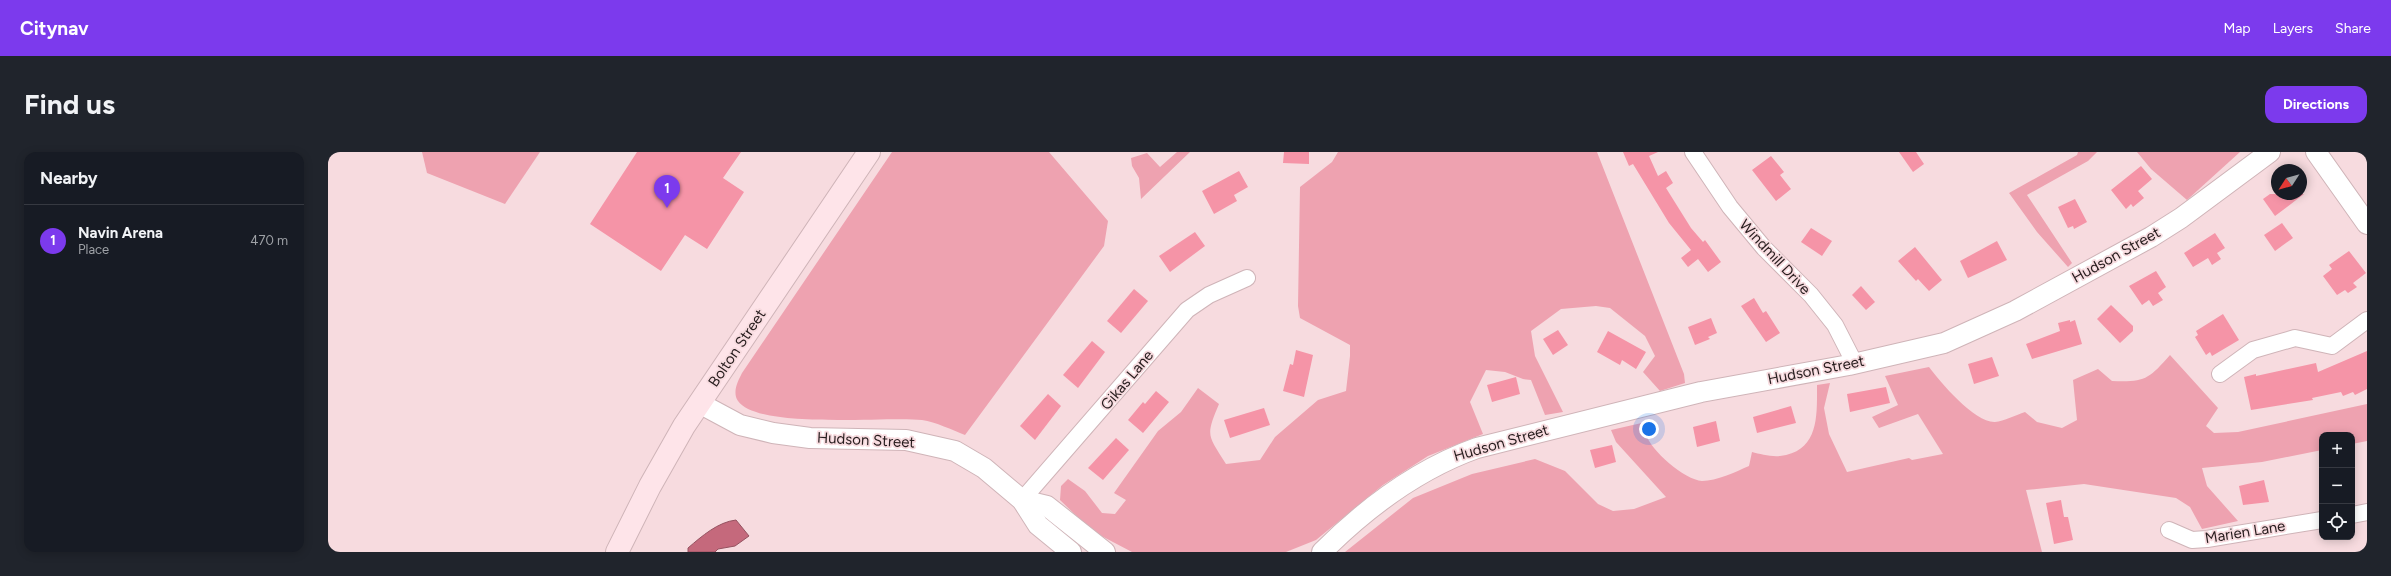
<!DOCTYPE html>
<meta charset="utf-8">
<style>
:root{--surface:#171b24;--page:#20242c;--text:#f1f3f6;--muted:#9ea1a6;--line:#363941;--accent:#7c3aed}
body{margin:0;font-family:Figtree,sans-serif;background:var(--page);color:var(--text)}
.controls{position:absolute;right:12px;bottom:12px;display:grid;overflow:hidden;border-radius:8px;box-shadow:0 2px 10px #0003}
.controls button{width:36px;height:36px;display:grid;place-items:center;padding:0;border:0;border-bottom:1px solid var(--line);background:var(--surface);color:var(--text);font:20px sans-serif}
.compass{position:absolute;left:1943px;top:12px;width:36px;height:36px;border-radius:50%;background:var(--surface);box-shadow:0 2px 10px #0003;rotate:234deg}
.you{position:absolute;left:1321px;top:277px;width:14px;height:14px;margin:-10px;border:3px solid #fff;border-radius:50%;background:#1a73e8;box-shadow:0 0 0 6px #1a73e833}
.badge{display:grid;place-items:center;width:26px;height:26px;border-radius:50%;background:var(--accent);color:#fff;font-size:13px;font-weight:700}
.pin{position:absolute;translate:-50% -33px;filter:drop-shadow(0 1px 2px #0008)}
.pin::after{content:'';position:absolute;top:21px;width:14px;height:12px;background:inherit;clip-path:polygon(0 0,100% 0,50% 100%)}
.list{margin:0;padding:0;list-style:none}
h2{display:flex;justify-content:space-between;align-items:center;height:52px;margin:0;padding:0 16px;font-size:17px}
h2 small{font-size:13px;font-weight:400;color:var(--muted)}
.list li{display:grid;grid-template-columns:26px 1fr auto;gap:12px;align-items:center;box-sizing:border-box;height:72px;padding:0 16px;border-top:1px solid var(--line)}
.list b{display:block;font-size:15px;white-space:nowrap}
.list p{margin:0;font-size:13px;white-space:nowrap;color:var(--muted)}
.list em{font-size:13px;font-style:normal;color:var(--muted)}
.icon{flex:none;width:22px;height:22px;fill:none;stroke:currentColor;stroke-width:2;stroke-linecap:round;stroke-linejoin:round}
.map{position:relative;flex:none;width:2039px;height:400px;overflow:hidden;border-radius:12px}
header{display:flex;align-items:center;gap:24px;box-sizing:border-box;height:56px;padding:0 20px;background:var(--accent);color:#fff}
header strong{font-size:19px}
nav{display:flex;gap:22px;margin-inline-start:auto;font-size:14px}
.intro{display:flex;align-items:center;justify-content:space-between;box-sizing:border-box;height:96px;padding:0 24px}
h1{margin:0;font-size:28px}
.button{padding:10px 18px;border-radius:12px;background:var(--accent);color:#fff;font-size:14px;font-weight:700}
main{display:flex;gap:24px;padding:0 24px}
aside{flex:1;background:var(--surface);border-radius:12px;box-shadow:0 2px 10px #0003}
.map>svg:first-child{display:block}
</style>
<header>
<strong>Citynav</strong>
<nav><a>Map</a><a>Layers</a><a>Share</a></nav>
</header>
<div class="intro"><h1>Find us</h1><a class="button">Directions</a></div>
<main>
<aside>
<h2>Nearby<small></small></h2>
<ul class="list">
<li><span class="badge">1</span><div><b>Navin Arena</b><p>Place</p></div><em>470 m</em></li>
</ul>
</aside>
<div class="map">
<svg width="2039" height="400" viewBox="0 0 2039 400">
<rect width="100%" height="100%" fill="#f7dbdf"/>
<g fill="#eea2b0">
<polygon points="94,0 212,0 177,52 99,21"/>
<path d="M564 0H721L780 69 776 94 637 283C624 278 608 270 594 268 558 264 431 278 410 249 404 240 410 229 414 221Z"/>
<polygon points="849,0 862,0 813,47 811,26 804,14 803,6 819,1 832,15"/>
<path d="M1010 0H1269L1356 222 1357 231 1332 239 1315 220 1327 204 1317 184 1282 156 1268 154 1233 157 1203 179 1207 204 1235 260 1217 263 1203 228 1195 227 1177 220 1158 218 1142 250 1155 282 1100 304 1055 333 988 388 958 400H804L764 379 732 348 733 334 740 327 757 339 774 361 787 362 798 348 786 341 830 279 853 260 870 236 891 252C877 285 880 283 898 312L932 308 947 285 990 248 1018 239 1022 204V193L972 166 970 154 972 35 1004 10Z"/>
<polygon points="1750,0 1769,0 1760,9 1699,43 1744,111 1740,115 1709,80 1681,41 1749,3"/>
<polygon points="1809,0 1912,0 1859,48 1823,17"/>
<path d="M1842 203 1890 256 1878 274 1886 281 1910 280 2039 252V289L2024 292V283H1994V298L1934 310 1874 316 1879 334 1910 369 1874 377 1862 355 1848 346 1756 332 1698 338 1714 400H1017L1085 346 1144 322 1207 307 1237 319 1270 352 1285 359 1306 357 1338 345 1288 290 1283 278 1318 270C1318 274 1318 278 1318 282 1322 298 1357 328 1374 329 1389 329 1407 320 1421 314L1424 300C1432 302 1443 305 1452 304 1491 299 1489 265 1489 233L1502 231 1496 256 1501 282 1519 320 1581 306 1584 308 1615 302 1590 262 1551 276 1544 265 1570 253 1557 224 1601 215C1612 230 1647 271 1667 270 1676 269 1688 263 1697 260L1709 270 1734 276 1749 268 1745 228 1770 217 1784 229C1817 230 1820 228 1842 203Z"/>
</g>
<path fill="#c5697c" stroke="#955260" d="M408 368 421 384 407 394 390 397 387 400H360V396C374 384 390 370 408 368Z"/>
<g fill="#f594a7">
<polygon points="309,0 413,0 395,26 416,40 379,97 357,83 333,119 262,72"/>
<polygon points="956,0 981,0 981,12 955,11"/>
<polygon points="1295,0 1330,0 1321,4 1330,24 1338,19 1345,31 1338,36 1363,76 1375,90 1377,88 1393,110 1380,120 1370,107 1360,115 1353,106 1363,98 1341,71 1305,12 1301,14"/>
<polygon points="1571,0 1588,0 1596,12 1585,20"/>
<polygon points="1443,4 1456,20 1452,23 1463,37 1448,49 1424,18"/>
<polygon points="1813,14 1824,27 1810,39 1816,46 1805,55 1803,52 1798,57 1783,38"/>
<polygon points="911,19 920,35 906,43 909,49 886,62 874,39"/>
<polygon points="1942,42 1976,42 1947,64 1935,47"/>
<polygon points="1747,47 1759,70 1746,77 1745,74 1740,76 1730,55"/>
<polygon points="1954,71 1965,86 1947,99 1936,83"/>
<polygon points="1483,76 1504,89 1494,104 1473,90"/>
<polygon points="867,80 877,94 842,120 831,104"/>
<polygon points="1887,81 1897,96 1889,101 1893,107 1884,113 1880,106 1865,115 1856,101"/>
<polygon points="1669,89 1679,108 1640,126 1632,109"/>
<polygon points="1587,95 1614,128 1601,139 1590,127 1588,129 1570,109"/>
<polygon points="2021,99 2038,121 2025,131 2029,135 2020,141 2017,138 2009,143 1995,124 2004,117 2001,113"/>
<polygon points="1828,119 1838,135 1830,141 1835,148 1825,154 1821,148 1814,153 1801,134"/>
<polygon points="1533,134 1547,150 1538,158 1524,143"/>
<polygon points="806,137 820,149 793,181 779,169"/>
<polygon points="1426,146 1435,161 1438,159 1452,181 1438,190 1413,154"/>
<polygon points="1783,153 1805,174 1805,179 1792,191 1769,167"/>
<polygon points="1895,162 1911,188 1884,204 1882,200 1878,203 1867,185 1870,183 1868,179"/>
<polygon points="1383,166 1389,181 1380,185 1382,187 1367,193 1360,175"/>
<polygon points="1742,168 1742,170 1747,168 1754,192 1704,207 1698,192 1732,179 1730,171"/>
<polygon points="1230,178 1240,193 1225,203 1215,187"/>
<polygon points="1280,179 1318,200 1308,217 1294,208 1292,213 1269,200"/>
<polygon points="764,189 777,200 750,236 735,223"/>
<polygon points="968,198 985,203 976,245 955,239 962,212 965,213"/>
<polygon points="2039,199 2039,237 2027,243 2025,240 2015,244 2013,240 1984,246 1985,248 1923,258 1916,225 1928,222 1928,224 1988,211 1990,220"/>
<polygon points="1664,205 1671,224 1646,232 1640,212"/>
<polygon points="1188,225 1192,242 1164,250 1159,233"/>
<polygon points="1558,235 1562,251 1522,260 1519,242"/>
<polygon points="828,239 841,250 815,281 800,268 815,250 817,252"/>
<polygon points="720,242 733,254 707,288 692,274"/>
<polygon points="1463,254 1468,271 1429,281 1425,265"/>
<polygon points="936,256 942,273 902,286 896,268"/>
<polygon points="1388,269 1392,289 1369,295 1365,275"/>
<polygon points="788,286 801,298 775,328 760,316"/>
<polygon points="1284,293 1288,310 1267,316 1262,298"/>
<polygon points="1936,328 1941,350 1915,353 1911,334"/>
<polygon points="1733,348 1736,365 1740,365 1745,388 1726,392 1718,351"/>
</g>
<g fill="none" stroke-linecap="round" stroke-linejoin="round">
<g stroke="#cfb4b8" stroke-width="18">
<g id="minor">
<polyline points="1365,0 1402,55 1436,96 1483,143 1507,173 1527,212"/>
<polyline points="1892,222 1925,198 1967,186 2004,194 2039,168"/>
<polyline points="694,348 859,158 881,143 919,126"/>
<polyline points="2024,363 2039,360"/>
<polyline points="1841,378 1864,388 1879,387 1994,368"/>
</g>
</g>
<g stroke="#cfb4b8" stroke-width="22">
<g id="tertiary">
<polyline points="1988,0 2039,72"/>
<polyline points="371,251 412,273 445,281 482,286 578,288 627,299 656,316 694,348 710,373 743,400"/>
<polyline points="694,348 719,354 777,400"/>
<path d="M994 400C1038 356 1090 317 1149 296L1373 240 1521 213 1616 191 1687 159 1823 85 1853 66 1942 0"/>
</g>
</g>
<g stroke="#cfb4b8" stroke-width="24">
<polyline id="secondary" points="289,400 322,334 356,274 541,0"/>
</g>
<use href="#minor" stroke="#fff" stroke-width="16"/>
<use href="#tertiary" stroke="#fff" stroke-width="20"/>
<use href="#secondary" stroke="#fee4e9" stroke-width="22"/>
</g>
<g text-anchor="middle" stroke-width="3.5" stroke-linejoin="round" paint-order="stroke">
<g font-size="15" fill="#261c1d" stroke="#f7dbdf">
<text transform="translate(1788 103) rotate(-29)" y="5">Hudson Street</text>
<text transform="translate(1447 105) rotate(47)" y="5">Windmill Drive</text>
<text transform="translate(409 196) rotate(-56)" y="5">Bolton Street</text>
<text transform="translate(1488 218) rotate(-11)" y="5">Hudson Street</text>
<text transform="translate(799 228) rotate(-50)" y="5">Gikas Lane</text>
<text transform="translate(538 288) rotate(3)" y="5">Hudson Street</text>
<text transform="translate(1173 291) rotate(-16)" y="5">Hudson Street</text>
<text transform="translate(1917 380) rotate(-9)" y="5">Marien Lane</text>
</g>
</g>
</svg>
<div class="controls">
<button>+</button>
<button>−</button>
<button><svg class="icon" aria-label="locate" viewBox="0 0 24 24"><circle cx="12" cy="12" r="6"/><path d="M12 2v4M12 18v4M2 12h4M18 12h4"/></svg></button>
</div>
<svg class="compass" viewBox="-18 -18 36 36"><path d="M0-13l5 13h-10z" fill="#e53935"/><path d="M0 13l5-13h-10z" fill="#9ea1a6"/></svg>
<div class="you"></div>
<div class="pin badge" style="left:339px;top:56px">1</div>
</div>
</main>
